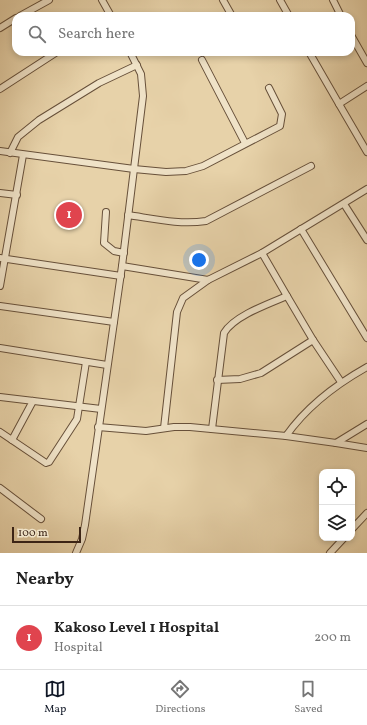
<!DOCTYPE html>
<style>
:root{--surface:#fff;--page:#f6f6f6;--text:#222;--muted:#767676;--line:#e0e0e0;--accent:#111827}
body{margin:0;font-family:Vollkorn,serif;background:var(--page);color:var(--text)}
.controls{position:absolute;right:12px;bottom:12px;display:grid;overflow:hidden;border-radius:8px;box-shadow:0 2px 6px #0003}
.controls button{width:36px;height:36px;display:grid;place-items:center;padding:0;border:0;border-bottom:1px solid var(--line);background:var(--surface);color:var(--text);font:20px sans-serif}
.scale{position:absolute;left:12px;bottom:10px;width:69px;box-sizing:border-box;padding-left:4px;border:2px solid #3c2415;border-top:0;font-size:11px;line-height:14px;white-space:nowrap;color:#3c2415;-webkit-text-stroke:3px #efe2c7;paint-order:stroke}
.you{position:absolute;left:199px;top:260px;width:14px;height:14px;margin:-10px;border:3px solid #fff;border-radius:50%;background:#1a73e8;box-shadow:0 0 0 6px #1a73e833}
.badge{display:grid;place-items:center;width:26px;height:26px;border-radius:50%;background:var(--accent);color:#fff;font-size:13px;font-weight:700}
.pin{position:absolute;translate:-50% -50%;border:2px solid #fff;box-shadow:0 1px 4px #0006}
.list{margin:0;padding:0;list-style:none}
h2{display:flex;justify-content:space-between;align-items:center;height:52px;margin:0;padding:0 16px;font-size:17px}
h2 small{font-size:13px;font-weight:400;color:var(--muted)}
.list li{display:grid;grid-template-columns:26px 1fr auto;gap:12px;align-items:center;box-sizing:border-box;height:64px;padding:0 16px;border-top:1px solid var(--line)}
.list b{display:block;font-size:15px;white-space:nowrap}
.list p{margin:0;font-size:13px;white-space:nowrap;color:var(--muted)}
.list em{font-size:13px;font-style:normal;color:var(--muted)}
.icon{flex:none;width:22px;height:22px;fill:none;stroke:currentColor;stroke-width:2;stroke-linecap:round;stroke-linejoin:round}
.map{position:relative;flex:none;width:367px;height:553px;overflow:hidden}
.search{position:absolute;background:var(--surface);box-shadow:0 2px 6px #0003;left:12px;right:12px;top:12px;height:44px;display:flex;align-items:center;gap:10px;box-sizing:border-box;padding:0 14px;border-radius:12px;color:var(--muted);font-size:15px}
.sheet{height:116px;background:var(--surface)}
nav{display:flex;justify-content:space-around;align-items:center;box-sizing:border-box;height:56px;border-top:1px solid var(--line);background:var(--surface);font-size:11px;color:var(--muted)}
nav a{display:grid;justify-items:center;gap:2px}
nav .on{color:var(--accent)}
.map>svg:first-child{display:block}
</style>
<div class="map">
<svg width="367" height="553" viewBox="0 0 367 553">
<rect width="100%" height="100%" fill="#e7d2a9"/>
<filter id="stains"><feTurbulence type="fractalNoise" baseFrequency=".005" numOctaves="4"/><feColorMatrix values="0 0 0 0 .2 0 0 0 0 .09 0 0 0 0 .02 0 0 0 .5 -.17"/></filter>
<radialGradient id="worn" r=".72"><stop offset=".6" stop-color="#630" stop-opacity="0"/><stop offset="1" stop-color="#630" stop-opacity=".3"/></radialGradient>
<g fill="none" stroke-linecap="round" stroke-linejoin="round">
<g stroke="#67503a" stroke-width="8">
<g id="minor">
<polyline points="102,0 111,16"/>
<polyline points="223,0 232,16"/>
<polyline points="280,0 289,16"/>
<polyline points="333,0 341,16"/>
<polyline points="20,16 49,0"/>
<polyline points="0,28 16,18"/>
<polyline points="351,35 367,63"/>
<polyline points="309,52 339,104"/>
<polyline points="202,60 245,143"/>
<polyline points="367,86 339,104 367,152"/>
<polyline points="0,89 57,52"/>
<polyline points="0,151 134,169 166,172 186,171 203,166 280,126 282,114 269,88"/>
<polyline points="10,153 18,137 39,120 99,83 137,65"/>
<polyline points="0,193 17,195"/>
<polyline points="344,204 367,240"/>
<polyline points="106,212 104,243 114,251 124,253"/>
<path d="M128 215C155 219 180 225 206 221L311 166"/>
<polyline points="301,229 367,338"/>
<polyline points="262,253 287,296"/>
<polyline points="0,258 121,276"/>
<polyline points="122,266 208,280 262,253 367,189"/>
<polyline points="0,286 23,155"/>
<polyline points="0,306 114,322"/>
<polyline points="0,348 107,365"/>
<polyline points="217,380 240,379 261,373 313,340"/>
<polyline points="0,397 101,409"/>
<path d="M98 427 146 431 174 427H190L286 436C307 406 335 385 367 367"/>
<polyline points="164,428 177,312 183,298 208,280"/>
<path d="M212 429 224 333C234 316 268 304 287 296L313 340 341 382"/>
<polyline points="0,432 46,463 49,462 77,419 86,362"/>
<polyline points="286,436 336,443 367,424"/>
<polyline points="12,440 33,401"/>
<polyline points="336,443 367,448"/>
<polyline points="0,488 41,519"/>
<polyline points="352,529 367,513"/>
<polyline points="76,553 82,539 85,525 122,266 143,96 141,74 130,52"/>
<polyline points="330,553 344,538"/>
</g>
</g>
<use href="#minor" stroke="#efe2c7" stroke-width="6"/>
</g>
<rect width="100%" height="100%" filter="url(#stains)"/>
<rect width="100%" height="100%" fill="url(#worn)"/>
</svg>
<div class="controls">
<button><svg class="icon" aria-label="locate" viewBox="0 0 24 24"><circle cx="12" cy="12" r="6"/><path d="M12 2v4M12 18v4M2 12h4M18 12h4"/></svg></button>
<button><svg class="icon" aria-label="layers" viewBox="0 0 24 24"><path d="M12 4l9 5-9 5-9-5zM3 14l9 5 9-5"/></svg></button>
</div>
<div class="scale">100 m</div>
<div class="you"></div>
<div class="pin badge" style="left:69px;top:215px;background:#e0444e">1</div>
<div class="search"><svg class="icon" aria-label="search" viewBox="0 0 24 24"><circle cx="10" cy="10" r="6"/><path d="M15 15l6 6"/></svg>Search here</div>
</div>
<section class="sheet">
<h2>Nearby<small></small></h2>
<ul class="list">
<li><span class="badge" style="background:#e0444e">1</span><div><b>Kakoso Level 1 Hospital</b><p>Hospital</p></div><em>200 m</em></li>
</ul>
</section>
<nav>
<a class="on"><svg class="icon" aria-label="map" viewBox="0 0 24 24"><path d="M3 6l6-2 6 2 6-2v14l-6 2-6-2-6 2zM9 4v14M15 6v14"/></svg>Map</a>
<a><svg class="icon" aria-label="directions" viewBox="0 0 24 24"><path d="M12 3l9 9-9 9-9-9zM9 14v-3h6M13 9l2 2-2 2"/></svg>Directions</a>
<a><svg class="icon" aria-label="saved" viewBox="0 0 24 24"><path d="M7 4h10v16l-5-4-5 4z"/></svg>Saved</a>
</nav>
